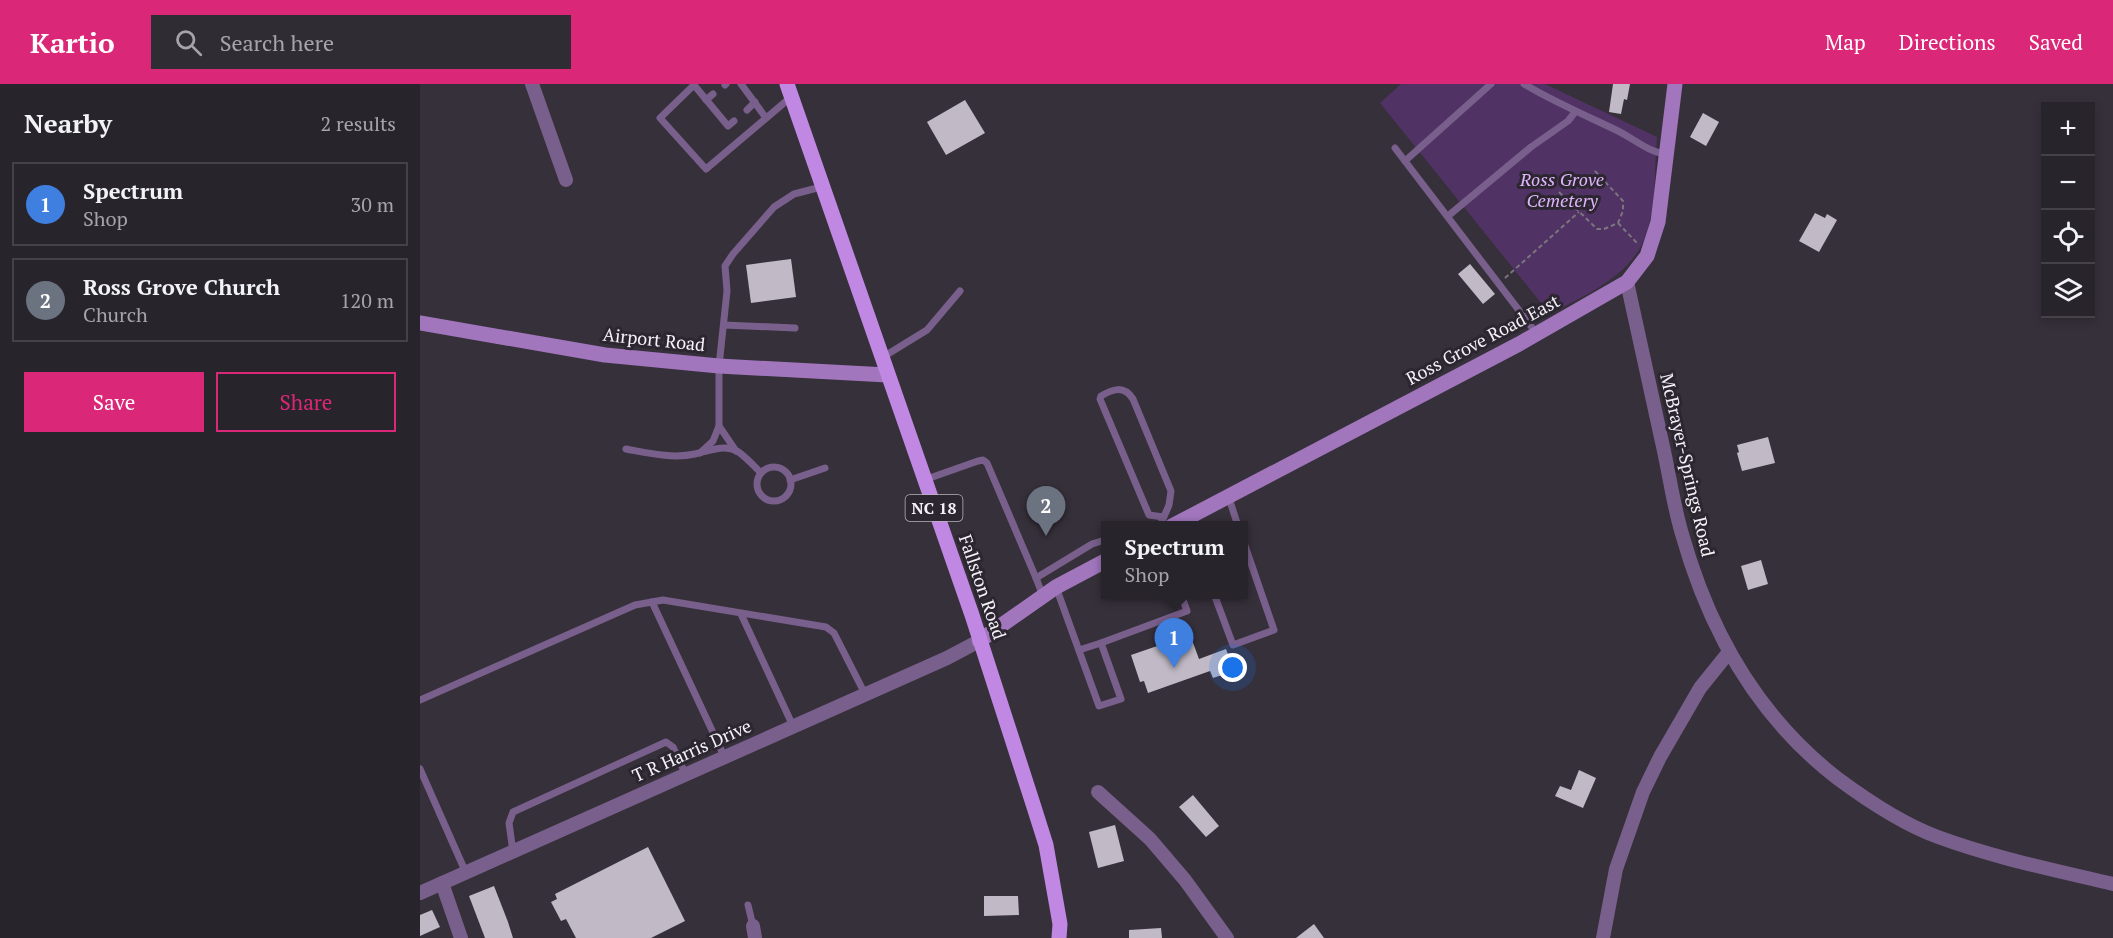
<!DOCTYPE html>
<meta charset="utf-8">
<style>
:root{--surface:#28242c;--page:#302c34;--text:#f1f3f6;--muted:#a5a4a9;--line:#444148;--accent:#db2777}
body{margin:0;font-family:"PT Serif",serif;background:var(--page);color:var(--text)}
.controls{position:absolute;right:18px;top:18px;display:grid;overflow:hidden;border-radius:0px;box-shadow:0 3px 9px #0003}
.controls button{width:54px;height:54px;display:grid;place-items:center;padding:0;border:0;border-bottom:2px solid var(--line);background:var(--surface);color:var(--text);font:30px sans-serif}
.you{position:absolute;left:813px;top:584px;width:21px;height:21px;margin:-15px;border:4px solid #fff;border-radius:50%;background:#1a73e8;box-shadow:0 0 0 9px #1a73e833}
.badge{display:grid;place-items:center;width:39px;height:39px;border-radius:50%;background:var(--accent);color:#fff;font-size:20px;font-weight:700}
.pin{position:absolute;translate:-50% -50px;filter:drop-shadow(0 2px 3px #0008)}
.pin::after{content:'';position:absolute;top:32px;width:21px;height:18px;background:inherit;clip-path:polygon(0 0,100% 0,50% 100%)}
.popup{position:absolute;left:681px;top:437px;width:147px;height:78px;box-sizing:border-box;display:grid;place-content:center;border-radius:0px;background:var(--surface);filter:drop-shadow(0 2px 4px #0005);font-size:20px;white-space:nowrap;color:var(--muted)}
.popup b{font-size:22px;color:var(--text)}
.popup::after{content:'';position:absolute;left:50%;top:100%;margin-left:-12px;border:12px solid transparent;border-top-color:var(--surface)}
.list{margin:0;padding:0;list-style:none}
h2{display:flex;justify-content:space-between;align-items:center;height:78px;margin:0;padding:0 24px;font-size:26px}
h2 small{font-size:20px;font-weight:400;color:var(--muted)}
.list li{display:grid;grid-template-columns:39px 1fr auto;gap:18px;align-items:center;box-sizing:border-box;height:84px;margin:0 12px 12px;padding:0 12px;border:2px solid var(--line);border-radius:0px}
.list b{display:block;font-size:22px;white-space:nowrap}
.list p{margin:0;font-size:20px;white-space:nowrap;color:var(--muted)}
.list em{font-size:20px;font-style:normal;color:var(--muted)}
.actions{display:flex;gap:12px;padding:18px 24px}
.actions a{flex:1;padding:14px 0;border:2px solid var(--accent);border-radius:0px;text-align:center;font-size:21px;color:var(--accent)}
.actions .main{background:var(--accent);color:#fff}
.icon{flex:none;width:33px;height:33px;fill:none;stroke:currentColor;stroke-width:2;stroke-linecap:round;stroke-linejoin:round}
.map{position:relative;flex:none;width:1693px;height:854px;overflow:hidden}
header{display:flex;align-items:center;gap:36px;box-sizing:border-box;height:84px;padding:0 30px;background:var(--accent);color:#fff}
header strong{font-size:28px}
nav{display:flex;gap:33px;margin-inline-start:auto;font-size:21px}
.search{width:420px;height:54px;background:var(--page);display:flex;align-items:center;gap:15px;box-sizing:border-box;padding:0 21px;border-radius:0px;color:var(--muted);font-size:22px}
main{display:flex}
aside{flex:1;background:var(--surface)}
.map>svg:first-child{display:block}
</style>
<header>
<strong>Kartio</strong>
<div class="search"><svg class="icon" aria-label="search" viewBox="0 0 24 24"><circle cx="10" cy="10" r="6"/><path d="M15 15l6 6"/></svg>Search here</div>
<nav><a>Map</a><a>Directions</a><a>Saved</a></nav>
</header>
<main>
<aside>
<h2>Nearby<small>2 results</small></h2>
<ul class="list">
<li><span class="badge" style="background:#3f7fe0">1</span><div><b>Spectrum</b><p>Shop</p></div><em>30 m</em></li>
<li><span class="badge" style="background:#6b7280">2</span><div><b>Ross Grove Church</b><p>Church</p></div><em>120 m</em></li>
</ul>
<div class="actions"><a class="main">Save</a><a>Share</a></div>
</aside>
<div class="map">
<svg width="1693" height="854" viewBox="0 0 1693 854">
<rect width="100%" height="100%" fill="#36303a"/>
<path fill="#513264" d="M981 0H1125L1237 53C1234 88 1237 131 1221 162 1203 196 1161 213 1130 230L960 19Z"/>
<g fill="#c1bac6">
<polygon points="1193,0 1210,0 1207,16 1204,15 1201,30 1189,28"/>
<polygon points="545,16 565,49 526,71 507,38"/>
<polygon points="1283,29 1299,38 1286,62 1270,53"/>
<polygon points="1395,129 1405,134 1407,130 1417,136 1399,168 1379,157"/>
<polygon points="371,175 376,213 331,219 326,181"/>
<polygon points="1050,180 1075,210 1063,220 1038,190"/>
<polygon points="1348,353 1355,379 1322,387 1317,369 1319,368 1317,361"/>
<polygon points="1341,476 1348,500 1328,506 1321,482"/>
<polygon points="772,556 779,575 806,565 814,587 793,594 790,587 728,609 724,597 720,598 711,571 743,560 744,563 758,557 759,560"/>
<polygon points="1159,686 1176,694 1163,724 1135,712 1140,702 1151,706"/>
<polygon points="773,711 799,742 786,753 759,723"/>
<polygon points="695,741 704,777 678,784 669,748"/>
<polygon points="228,763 265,837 231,854 156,854 146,835 141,837 131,818 137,815 135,810"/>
<polygon points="74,802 88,838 93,854 65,854 49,812"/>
<polygon points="564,812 598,812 599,831 564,832"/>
<polygon points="12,826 20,843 0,852 0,831"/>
<polygon points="894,840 904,854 876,854"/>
<polygon points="741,844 742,854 709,854 709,846"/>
</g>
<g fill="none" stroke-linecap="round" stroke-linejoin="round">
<g stroke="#7a757e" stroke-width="2" stroke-dasharray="4.5 3" stroke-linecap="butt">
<polyline points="1139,108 1177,145 1184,145 1198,139 1203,127 1203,117 1174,86"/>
<polyline points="1198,139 1217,159"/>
<polyline points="1085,194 1159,128"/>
</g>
<g stroke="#795f8b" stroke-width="7">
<polyline points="321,0 346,34"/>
<path d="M1104 0C1134 18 1165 31 1196 46 1213 54 1228 68 1246 70"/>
<polyline points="305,1 306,0"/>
<polyline points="286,16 293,10"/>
<polyline points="327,26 335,18"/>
<polyline points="314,37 308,42 274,1 240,34 286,85 371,13"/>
<polyline points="975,64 1117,250"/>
<polyline points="985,77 1071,0"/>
<polyline points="1028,132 1111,63 1148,37 1155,28"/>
<polyline points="304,241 375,244"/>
<polyline points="463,273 507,246 540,207"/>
<polyline points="299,342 316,367"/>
<path d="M206 365C228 369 252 375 275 370 288 367 304 360 317 367 325 372 334 382 341 389"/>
<polyline points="280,369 293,357 299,342 299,282 307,207 305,182 313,170 354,123 374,110 401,103"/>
<circle cx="354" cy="400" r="17"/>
<polyline points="370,396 405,384"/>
<polyline points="504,396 558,377 563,376 567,379 616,494"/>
<polyline points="808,411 818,442"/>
<path d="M740 442 749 421 751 407 713 315C704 301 693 305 681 312L680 315 729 431 743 433"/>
<polyline points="636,503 679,622 701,615 681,559 767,527 761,510"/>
<polyline points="794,510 813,561 854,546 823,456"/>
<polyline points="623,512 616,494 672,460 685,456"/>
<polyline points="232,518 304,672"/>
<polyline points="321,530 373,642"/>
<polyline points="659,566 681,559"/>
<polyline points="0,616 215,521 243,516 406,543 414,549 445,610"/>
<polyline points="0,685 46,789"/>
<polyline points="93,768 89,739 93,728 246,658 253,663 265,689"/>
<polyline points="328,821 333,842"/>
</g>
<g stroke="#795f8b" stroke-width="14">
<polyline points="112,0 146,96"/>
<path d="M1207 198C1219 251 1230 305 1242 358 1249 388 1253 420 1262 450 1289 546 1338 633 1417 694 1448 717 1482 740 1518 753 1575 774 1634 786 1693 800"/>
<polyline points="678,708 730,755 765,796 807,854"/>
<polyline points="22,799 41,854"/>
<polyline points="0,809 527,574 559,557"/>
<polyline points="333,842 335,854"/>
<polyline points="1183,854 1196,785 1223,708 1240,673 1280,604 1309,568"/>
</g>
<g stroke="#a176bd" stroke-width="15">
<polyline points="0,239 185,271 299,282 467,291"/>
<polyline points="752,442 1099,260 1207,198 1227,172 1238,138 1255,0"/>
<polyline points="559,557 636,503 685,477"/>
</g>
<polyline stroke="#c088e3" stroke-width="15" points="367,0 552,531 614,723 626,761 640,840 639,854"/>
</g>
<g text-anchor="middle" stroke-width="6" stroke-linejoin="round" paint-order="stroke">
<rect fill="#2c2630" stroke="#b9b4bc" stroke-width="1.5" x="485.5" y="411" width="57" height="26" rx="4.5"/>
<g font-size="16" font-weight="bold" fill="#f5f1f8">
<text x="514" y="430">NC 18</text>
</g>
<g font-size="18" font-style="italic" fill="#e0b5fd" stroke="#2c2630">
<text x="1142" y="102">Ross Grove<tspan x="1142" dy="21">Cemetery</tspan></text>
</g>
<g font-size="18" fill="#f5f1f8" stroke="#2c2630">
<text transform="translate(234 256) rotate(6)" y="6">Airport Road</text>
<text transform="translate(1063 256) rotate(-28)" y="6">Ross Grove Road East</text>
<text transform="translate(1267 381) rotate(77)" y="6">McBrayer-Springs Road</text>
<text transform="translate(562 503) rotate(71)" y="6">Fallston Road</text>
<text transform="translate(272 667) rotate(-24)" y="6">T R Harris Drive</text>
</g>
</g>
</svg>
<div class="controls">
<button>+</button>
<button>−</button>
<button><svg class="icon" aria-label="locate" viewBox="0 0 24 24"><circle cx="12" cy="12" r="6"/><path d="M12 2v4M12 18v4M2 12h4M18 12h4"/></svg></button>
<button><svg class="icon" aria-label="layers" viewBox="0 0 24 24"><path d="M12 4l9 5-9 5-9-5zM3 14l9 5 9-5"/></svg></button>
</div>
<div class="you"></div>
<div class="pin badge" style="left:754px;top:584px;background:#3f7fe0">1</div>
<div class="popup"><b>Spectrum</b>Shop</div>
<div class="pin badge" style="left:626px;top:452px;background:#6b7280">2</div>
</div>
</main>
